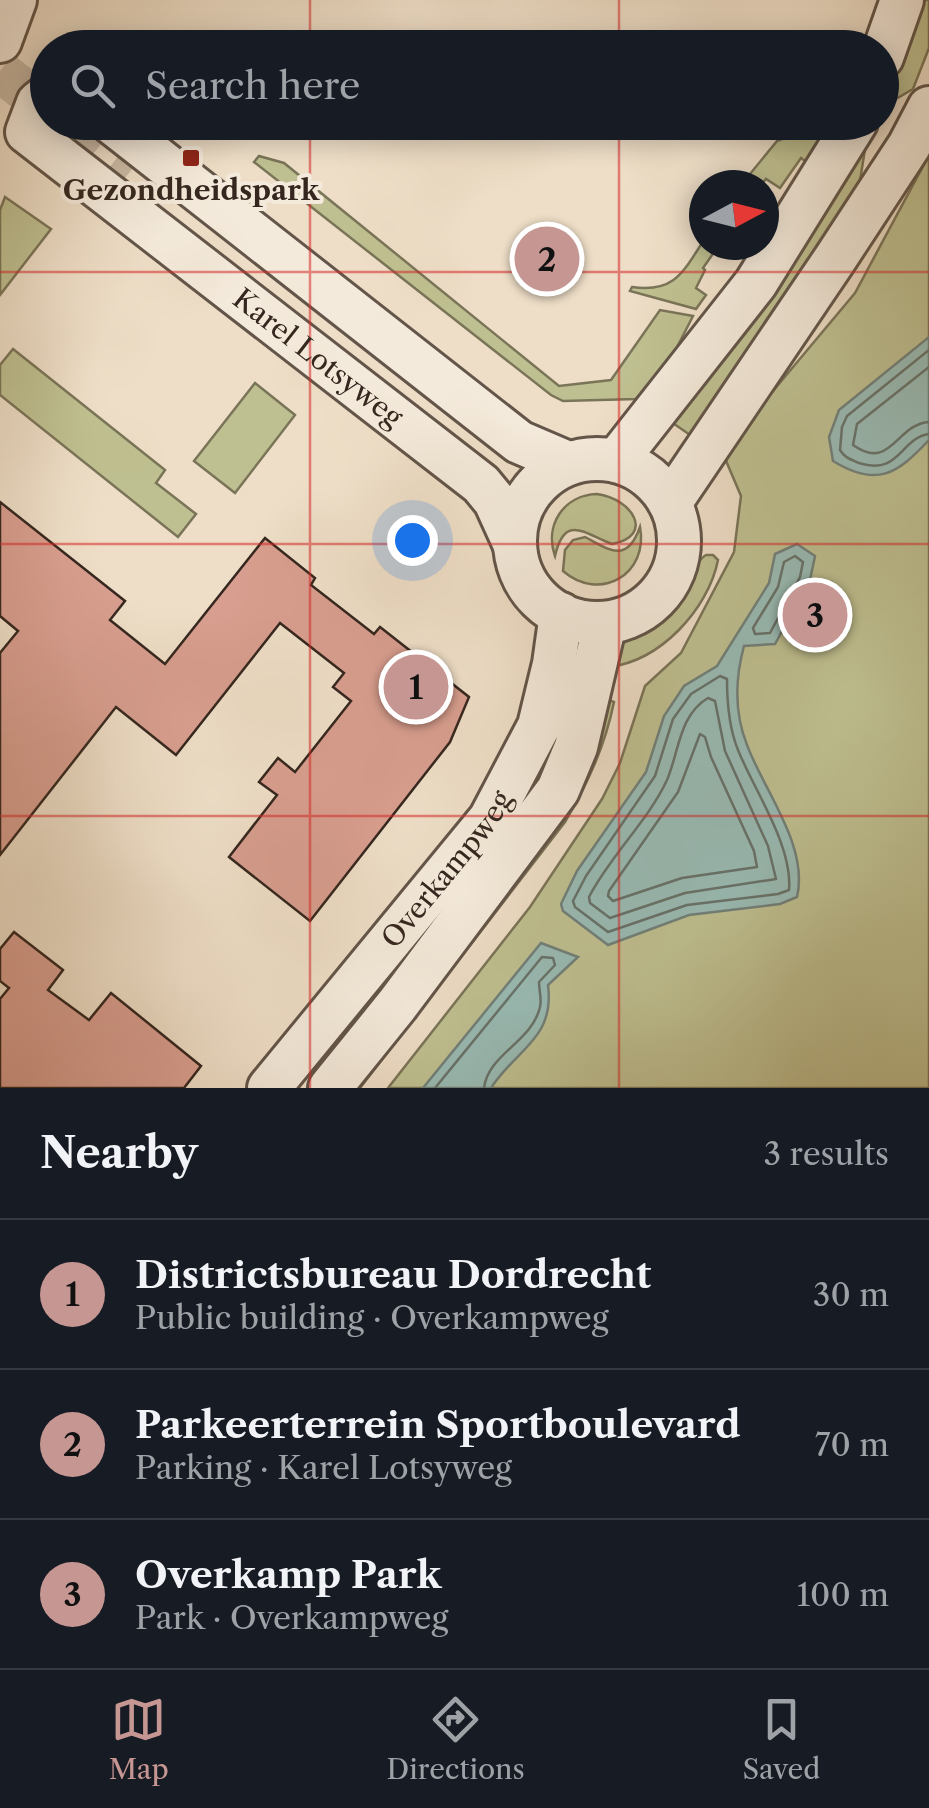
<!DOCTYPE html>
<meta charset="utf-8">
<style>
:root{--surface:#171b24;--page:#242831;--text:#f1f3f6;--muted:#9ea1a6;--line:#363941;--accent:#c59692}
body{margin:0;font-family:"Libre Caslon Text",serif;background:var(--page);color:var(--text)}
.compass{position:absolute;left:689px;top:170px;width:90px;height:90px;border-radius:50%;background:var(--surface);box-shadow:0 5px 25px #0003;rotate:83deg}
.you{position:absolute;left:412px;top:540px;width:35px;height:35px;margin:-25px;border:8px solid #fff;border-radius:50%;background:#1a73e8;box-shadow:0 0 0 15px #1a73e833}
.badge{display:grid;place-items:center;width:65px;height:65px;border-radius:50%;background:var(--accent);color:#111;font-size:32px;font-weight:700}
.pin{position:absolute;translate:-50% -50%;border:5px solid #fff;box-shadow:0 2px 10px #0006}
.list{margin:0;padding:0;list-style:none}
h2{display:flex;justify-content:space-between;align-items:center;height:130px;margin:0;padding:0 40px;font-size:42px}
h2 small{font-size:32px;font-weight:400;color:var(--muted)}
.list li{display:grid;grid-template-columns:65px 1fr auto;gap:30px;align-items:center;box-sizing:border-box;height:150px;padding:0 40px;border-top:2px solid var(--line)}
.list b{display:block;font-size:38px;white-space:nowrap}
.list p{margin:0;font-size:32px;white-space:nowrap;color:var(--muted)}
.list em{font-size:32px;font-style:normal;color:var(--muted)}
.icon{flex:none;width:55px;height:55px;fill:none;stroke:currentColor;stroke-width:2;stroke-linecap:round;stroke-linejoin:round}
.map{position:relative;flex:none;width:929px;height:1088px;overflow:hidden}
.search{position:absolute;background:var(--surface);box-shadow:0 5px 25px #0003;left:30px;right:30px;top:30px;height:110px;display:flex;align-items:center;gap:25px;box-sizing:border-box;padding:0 35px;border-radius:55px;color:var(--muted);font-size:38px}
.sheet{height:580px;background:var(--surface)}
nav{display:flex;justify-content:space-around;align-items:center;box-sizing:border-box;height:140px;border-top:2px solid var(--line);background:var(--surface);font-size:28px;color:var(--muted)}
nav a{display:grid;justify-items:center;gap:5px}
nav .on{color:var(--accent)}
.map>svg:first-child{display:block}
</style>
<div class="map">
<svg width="929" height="1088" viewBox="0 0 929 1088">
<rect width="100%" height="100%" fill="#eedec7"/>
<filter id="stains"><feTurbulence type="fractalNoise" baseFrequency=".002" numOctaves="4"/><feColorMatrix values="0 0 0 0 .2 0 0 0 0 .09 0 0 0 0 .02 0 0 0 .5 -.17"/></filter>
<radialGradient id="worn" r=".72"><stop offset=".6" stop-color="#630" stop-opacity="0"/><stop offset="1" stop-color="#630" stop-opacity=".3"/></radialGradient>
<g fill="#bfc091" stroke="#7a7458" stroke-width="2.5">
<polygon points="917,0 929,0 929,48 913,89 882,107 882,97"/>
<polygon points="811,128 821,135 822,141 809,164 801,158 780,188 766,179 761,185 741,185 777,141"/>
<polygon points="859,143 865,149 860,181 848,208 696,439 664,417"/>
<polygon points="929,155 929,1088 388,1088 530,907 602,799 620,763 645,686 681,653 734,552 741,496 724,456 742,428 855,293"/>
<polygon points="259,156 284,163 559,386 611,380 660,310 693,316 674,353 636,399 563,401 551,395 254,162"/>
<polygon points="5,197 51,229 0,295 0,210"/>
<path d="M704 240V245H719L703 268 705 270 696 288 706 295 696 309 630 291 632 287C675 293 683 272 704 240Z"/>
<polygon points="13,349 165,470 156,483 196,514 178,537 0,395 0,365"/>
<polygon points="255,383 295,415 235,493 194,461"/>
<path d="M597 494C633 499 655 536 612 544 586 535 565 512 555 556 544 525 564 495 597 494Z"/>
<path d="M640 527C649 574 600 603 563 571L565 550 573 540 585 537C609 550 627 564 640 527Z"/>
<path d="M706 555H713L718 560C708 610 660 661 609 667 613 660 616 652 621 646 634 629 659 625 673 608 686 593 692 563 706 555Z"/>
<path d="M599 696 614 702C605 746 588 783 565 822L360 1088H350Z"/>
</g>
<g fill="#99bcb6" stroke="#71807a" stroke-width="2.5">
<path d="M929 337V440C897 474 877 488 833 461L829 437 839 410Z"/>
<path d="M797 544 815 556 810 580 775 644 744 646C735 679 734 712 747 745 764 791 809 846 797 897L780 904 689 915 608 945 563 911 561 904 577 871 646 772 664 716 684 686 717 666 769 583 775 554Z"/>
<path d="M541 943 578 957 548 985C555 1039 516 1049 491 1088H423Z"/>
</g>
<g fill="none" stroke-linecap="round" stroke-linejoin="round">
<g stroke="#67726a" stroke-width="2.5">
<path d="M929 350 847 416 842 427 840 450C845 458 850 459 859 463 900 476 900 438 929 434"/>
<path d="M929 367 857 424 853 445C891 472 896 424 929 422"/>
<polygon points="795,556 803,562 800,577 770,633 755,634 753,628 778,587 784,562"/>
<path d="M720 676 727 679C727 703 729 728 738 750 754 790 793 846 789 890L778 894 687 905 608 932 575 907 573 901 586 876 655 776 673 719 691 694Z"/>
<path d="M708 698 715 701 725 751 768 846 776 879 685 893 610 918 590 903 589 897C610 856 648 821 667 780 679 752 679 715 708 698Z"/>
<polygon points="700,734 705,737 711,757 754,851 757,867 682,878 613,901 608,896 609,891 678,792"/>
<path d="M435 1088 542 957 553 958 555 965 539 982C539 990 542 1000 540 1007 532 1042 488 1054 484 1088"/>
</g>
</g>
<g fill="#d89e8f" stroke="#35271f" stroke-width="2.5">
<polygon points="0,502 125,601 110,620 165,664 265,538 315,578 311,585 374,634 380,627 469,697 450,742 310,921 229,857 277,795 259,782 278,758 295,772 351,701 333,687 344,673 280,623 176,755 116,707 0,855 0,653 18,631 0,616"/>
<polygon points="14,932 63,970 48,990 89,1020 111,993 201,1066 184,1088 0,1088 0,999 9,988 0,981 0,949"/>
</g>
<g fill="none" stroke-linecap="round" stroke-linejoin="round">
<g stroke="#c9b9a5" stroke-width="42" stroke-dasharray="42 21" stroke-linecap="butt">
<polyline points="0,71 48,109"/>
<polyline points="65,122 129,173"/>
</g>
<g stroke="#635549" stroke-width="48">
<g id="minor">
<polyline points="0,41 15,0"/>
<polyline points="882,57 902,0"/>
<path id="s1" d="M48 95 38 103 27 132 481 484 495 501 515 545"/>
<polyline points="111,122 519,442 568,463"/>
<circle cx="597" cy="541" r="82"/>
<polyline points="616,461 756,283 856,122"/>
<polyline points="670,503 835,259 909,146 929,108"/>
<path id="s2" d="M269 1088 490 819 539 726 554 664 561 614"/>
<polyline points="330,1088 397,1005 558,790 576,747 605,623"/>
</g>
</g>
<use href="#minor" stroke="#f4eadb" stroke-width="42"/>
</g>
<path fill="none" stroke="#d62828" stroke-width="2.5" stroke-opacity="0.55" d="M310 0V48M619 0V48M310 122V1088M619 122V1088M0 272H929M0 544H929M0 816H929"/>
<rect fill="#8f2418" stroke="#f4eadb" stroke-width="4" x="181" y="148" width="20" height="20" rx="5"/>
<g text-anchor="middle" stroke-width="8" stroke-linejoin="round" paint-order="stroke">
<g font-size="28" font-weight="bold" fill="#35271f" stroke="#f4eadb">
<text x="191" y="200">Gezondheidspark</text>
</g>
<g font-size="28" fill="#35271f" stroke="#f4eadb">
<text dy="10" stroke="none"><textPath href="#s1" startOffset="412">Karel Lotsyweg</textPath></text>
<text dy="10" stroke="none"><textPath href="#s2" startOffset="282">Overkampweg</textPath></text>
</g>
</g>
<rect width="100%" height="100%" filter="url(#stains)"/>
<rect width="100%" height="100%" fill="url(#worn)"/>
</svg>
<svg class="compass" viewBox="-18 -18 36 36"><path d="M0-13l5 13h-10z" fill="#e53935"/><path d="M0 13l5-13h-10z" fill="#9ea1a6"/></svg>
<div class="you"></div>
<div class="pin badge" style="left:416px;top:687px">1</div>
<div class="pin badge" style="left:547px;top:259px">2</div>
<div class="pin badge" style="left:815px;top:615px">3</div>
<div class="search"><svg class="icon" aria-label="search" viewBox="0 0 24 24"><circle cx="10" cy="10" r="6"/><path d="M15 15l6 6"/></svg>Search here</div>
</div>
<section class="sheet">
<h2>Nearby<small>3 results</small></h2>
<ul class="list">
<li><span class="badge">1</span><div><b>Districtsbureau Dordrecht</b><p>Public building · Overkampweg</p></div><em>30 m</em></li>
<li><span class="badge">2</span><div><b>Parkeerterrein Sportboulevard</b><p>Parking · Karel Lotsyweg</p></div><em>70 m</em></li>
<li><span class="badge">3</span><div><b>Overkamp Park</b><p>Park · Overkampweg</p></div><em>100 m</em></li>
</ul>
</section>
<nav>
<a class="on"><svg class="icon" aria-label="map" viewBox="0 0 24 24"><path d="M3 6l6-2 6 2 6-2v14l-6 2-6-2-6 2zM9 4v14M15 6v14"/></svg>Map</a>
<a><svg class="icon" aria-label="directions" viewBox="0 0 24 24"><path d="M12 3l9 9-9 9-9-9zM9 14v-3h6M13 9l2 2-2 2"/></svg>Directions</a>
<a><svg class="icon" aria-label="saved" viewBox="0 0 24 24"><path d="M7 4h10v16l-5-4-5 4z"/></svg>Saved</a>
</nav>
